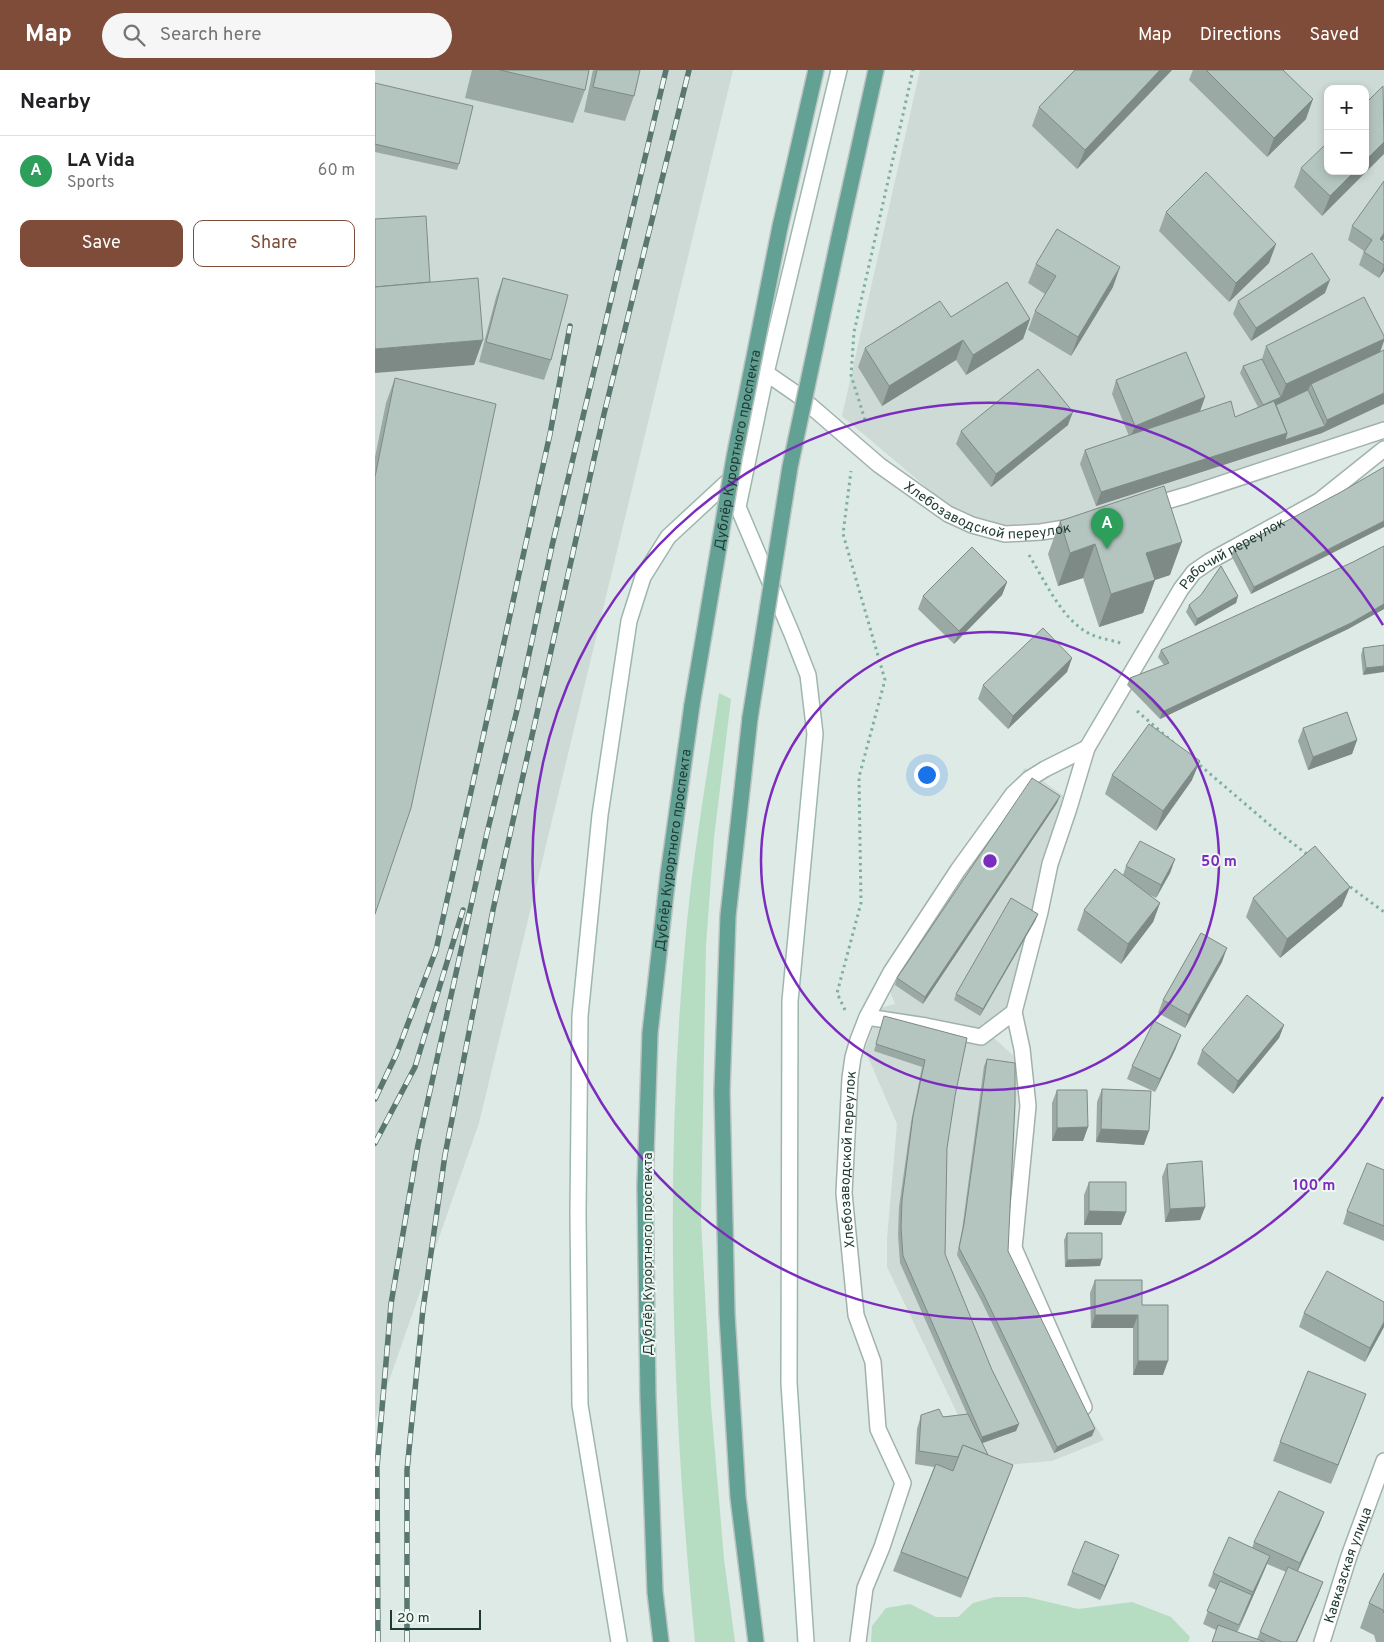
<!DOCTYPE html>
<meta charset="utf-8">
<style>
:root{--surface:#fff;--page:#f6f6f6;--text:#202124;--muted:#757577;--line:#e0e0e0;--accent:#7f4c39}
body{margin:0;font-family:Overpass,sans-serif;background:var(--page);color:var(--text)}
.controls{position:absolute;right:15px;top:15px;display:grid;overflow:hidden;border-radius:10px;box-shadow:0 2px 8px #0003}
.controls button{width:45px;height:45px;display:grid;place-items:center;padding:0;border:0;border-bottom:1px solid var(--line);background:var(--surface);color:var(--text);font:25px sans-serif}
.scale{position:absolute;left:15px;bottom:12px;width:91px;box-sizing:border-box;padding-left:5px;border:2px solid #1f3a34;border-top:0;font-size:14px;line-height:18px;white-space:nowrap;color:#1f3a34;-webkit-text-stroke:4px #eff7f3;paint-order:stroke}
.you{position:absolute;left:551px;top:704px;width:18px;height:18px;margin:-12px;border:4px solid #fff;border-radius:50%;background:#1a73e8;box-shadow:0 0 0 8px #1a73e833}
.badge{display:grid;place-items:center;width:32px;height:32px;border-radius:50%;background:var(--accent);color:#fff;font-size:16px;font-weight:700}
.pin{position:absolute;translate:-50% -41px;filter:drop-shadow(0 1px 2px #0008)}
.pin::after{content:'';position:absolute;top:26px;width:18px;height:15px;background:inherit;clip-path:polygon(0 0,100% 0,50% 100%)}
.list{margin:0;padding:0;list-style:none}
h2{display:flex;justify-content:space-between;align-items:center;height:65px;margin:0;padding:0 20px;font-size:21px}
h2 small{font-size:16px;font-weight:400;color:var(--muted)}
.list li{display:grid;grid-template-columns:32px 1fr auto;gap:15px;align-items:center;box-sizing:border-box;height:70px;padding:0 20px;border-top:1px solid var(--line)}
.list b{display:block;font-size:19px;white-space:nowrap}
.list p{margin:0;font-size:16px;white-space:nowrap;color:var(--muted)}
.list em{font-size:16px;font-style:normal;color:var(--muted)}
.actions{display:flex;gap:10px;padding:15px 20px}
.actions a{flex:1;padding:11px 0;border:1px solid var(--accent);border-radius:10px;text-align:center;font-size:18px;color:var(--accent)}
.actions .main{background:var(--accent);color:#fff}
.icon{flex:none;width:28px;height:28px;fill:none;stroke:currentColor;stroke-width:2;stroke-linecap:round;stroke-linejoin:round}
.map{position:relative;flex:none;width:1009px;height:1572px;overflow:hidden}
header{display:flex;align-items:center;gap:30px;box-sizing:border-box;height:70px;padding:0 25px;background:var(--accent);color:#fff}
header strong{font-size:24px}
nav{display:flex;gap:28px;margin-inline-start:auto;font-size:18px}
.search{width:350px;height:45px;background:var(--page);display:flex;align-items:center;gap:12px;box-sizing:border-box;padding:0 18px;border-radius:28px;color:var(--muted);font-size:19px}
main{display:flex}
aside{flex:1;background:var(--surface)}
.map>svg:first-child{display:block}
</style>
<header>
<strong>Map</strong>
<div class="search"><svg class="icon" aria-label="search" viewBox="0 0 24 24"><circle cx="10" cy="10" r="6"/><path d="M15 15l6 6"/></svg>Search here</div>
<nav><a>Map</a><a>Directions</a><a>Saved</a></nav>
</header>
<main>
<aside>
<h2>Nearby<small></small></h2>
<ul class="list">
<li><span class="badge" style="background:#2e9e5b">A</span><div><b>LA Vida</b><p>Sports</p></div><em>60 m</em></li>
</ul>
<div class="actions"><a class="main">Save</a><a>Share</a></div>
</aside>
<div class="map">
<svg width="1009" height="1572" viewBox="0 0 1009 1572">
<rect width="100%" height="100%" fill="#deeae6"/>
<g fill="#cddad5" fill-rule="evenodd">
<polygon points="0,0 358,0 104,1053 0,1351"/>
<path d="M545 0H1009V352L703 451 631 459 578 440 467 346ZM953 19H990V101H953Z"/>
<polygon points="650,698 690,727 658,874 619,968 643,990 635,1165 709,1337 729,1370 677,1391 618,1396 607,1395 512,1197 512,1169 522,1054 490,980 505,938 520,934 510,909"/>
</g>
<g fill="#b6dcc2">
<path d="M344 623 356 629 339 768 331 875 326 1150 336 1335 349 1489 360 1572H320C297 1341 289 1106 310 874 317 790 332 706 344 623Z"/>
<polygon points="620,1527 652,1527 703,1539 757,1532 796,1547 815,1567 813,1572 496,1572 497,1556 511,1538 535,1534 561,1547 583,1547 598,1533"/>
</g>
<g fill="none" stroke-linecap="round" stroke-linejoin="round">
<g stroke="#a1b2ad" stroke-width="18">
<g id="lane">
<polyline points="492,947 551,956 606,967 639,942"/>
<polyline points="639,1178 709,1337"/>
</g>
</g>
<g stroke="#a1b2ad" stroke-width="18">
<g id="street">
<path id="s1" d="M391 303 423 325 504 395 573 444 597 455 630 464 666 462 702 456"/>
<polyline points="775,436 812,425 1009,360"/>
<path id="s2" d="M639 1178 653 1036 647 979 639 942 665 842 675 794 694 738 712 678 806 519 819 502 835 491 944 431 1009 379"/>
<path id="s3" d="M483 1572 490 1518 507 1477 528 1413 503 1359 498 1292 481 1245 469 1123 475 1008 478 987 483 970 492 947 516 902 583 800 638 724 654 709 670 699 712 678"/>
<path id="s4" d="M947 1572 974 1486 1009 1391"/>
</g>
</g>
<g stroke="#9db6ae" stroke-width="18">
<g id="secondary">
<polyline points="244,1572 205,1335 203,1143 205,946 225,745 254,551 268,507 293,467 361,404"/>
<polyline points="431,1572 414,1313 415,931 440,664 433,605 417,564 363,437 391,303 464,0"/>
</g>
</g>
<g stroke="#bcc4c2" stroke-width="18">
<g id="primary">
<polyline points="405,157 441,0"/>
<polyline points="464,167 501,0"/>
<polyline points="375,648 353,846 347,1021 352,1244 363,1427 381,1572"/>
<path id="s5" d="M286 1572 280 1522 273 1327 270 1116 275 963 293 805 317 635"/>
</g>
</g>
<g stroke="#7eafa2" stroke-width="3" stroke-dasharray="2.5 4" stroke-linecap="butt">
<polyline points="490,350 476,305 479,262 538,0"/>
<path d="M654 485C670 511 687 550 715 564 725 569 738 570 748 574"/>
<polyline points="762,641 799,673"/>
<polyline points="820,691 903,762 933,785"/>
<polyline points="970,813 1009,842"/>
<polyline points="470,940 462,923 486,833 484,707 510,610 468,464 476,401"/>
</g>
<use href="#lane" stroke="#fff" stroke-width="15"/>
<use href="#street" stroke="#fff" stroke-width="15"/>
<use href="#secondary" stroke="#fff" stroke-width="15"/>
<use href="#primary" stroke="#62a194" stroke-width="15"/>
<g stroke="#5a7670" stroke-width="5.5">
<g id="rail">
<polyline points="0,1029 21,985 61,880 175,364 195,256"/>
<polyline points="0,1073 40,997 88,840"/>
<polyline points="3,1572 2,1397 16,1234 43,1075 112,763 143,636 177,476 291,0"/>
<polyline points="32,1572 32,1400 48,1239 70,1085 118,840 229,344 314,0"/>
</g>
</g>
<use href="#rail" stroke="#eff7f3" stroke-width="4" stroke-dasharray="11" stroke-linecap="butt"/>
<g stroke="#bcc4c2" stroke-width="18" stroke-linecap="butt">
<g id="primary-bridge">
<path id="s6" d="M317 635 359 388 405 157"/>
<polyline points="375,648 415,397 464,167"/>
</g>
</g>
<use href="#primary-bridge" stroke="#62a194" stroke-width="15"/>
</g>
<g fill="#9ba9a4" fill-rule="evenodd">
<polygon points="97,0 214,0 210,20 198,53 90,28"/>
<polygon points="218,0 265,0 259,26 250,51 209,42"/>
<polygon points="700,0 797,0 702,99 657,56 664,37"/>
<polygon points="818,0 908,0 931,49 892,87 814,10"/>
<polygon points="0,13 84,94 82,100 0,82"/>
<polygon points="926,98 990,101 947,146 919,117"/>
<polygon points="791,142 901,174 894,193 854,232 784,161"/>
<polygon points="977,156 1009,172 1009,201 1004,208 984,195 989,181 973,170"/>
<polygon points="661,194 738,217 696,286 653,260 660,241 670,224 653,213"/>
<polygon points="128,208 176,290 169,310 104,292 121,227"/>
<polygon points="950,223 876,271 858,244 863,231"/>
<polygon points="576,247 655,249 648,269 591,305 581,290 507,336 483,297 490,278"/>
<polygon points="1009,266 947,363 721,436 705,394 710,380 754,366 737,324 741,310 830,327 825,341 809,347 860,347 883,337 865,303 868,296 887,289 891,276"/>
<polygon points="20,308 0,844 0,387 11,333"/>
<polygon points="693,355 616,417 581,374 586,361"/>
<polygon points="966,422 876,524 856,485 859,479"/>
<polygon points="685,451 795,505 780,510 768,543 724,557 708,508 683,516 673,484"/>
<polygon points="1009,476 1009,539 973,559 785,649 752,615 755,608 789,595 783,587 786,580 978,492"/>
<polygon points="632,512 627,525 579,574 543,539 548,526"/>
<polygon points="863,526 861,533 820,556 811,542 814,535"/>
<polygon points="1009,575 988,605 986,585 988,578"/>
<polygon points="697,588 692,602 633,659 603,629 608,615"/>
<polygon points="928,658 982,670 977,684 933,700 923,671"/>
<polygon points="737,705 817,710 781,761 730,724"/>
<polygon points="682,733 548,934 520,915 522,908"/>
<polygon points="800,789 795,803 781,828 773,824 785,833 778,852 746,894 702,860 709,840 748,805 751,796"/>
<polygon points="878,828 967,836 905,888 871,847"/>
<polygon points="663,844 660,851 605,946 579,930 581,924"/>
<polygon points="847,892 810,958 783,943 788,930"/>
<polygon points="509,946 592,968 580,1026 572,1078 570,1184 617,1300 644,1354 641,1361 607,1373 613,1385 638,1395 586,1528 518,1501 559,1397 540,1394 542,1359 546,1345 568,1347 592,1344 525,1193 523,1165 524,1137 536,1052 547,997 499,981"/>
<polygon points="909,955 904,968 858,1024 822,994 827,980"/>
<polygon points="801,978 780,1022 752,1009 757,996"/>
<polygon points="612,989 633,1181 717,1366 679,1383 606,1230 582,1185 587,1160 609,996"/>
<polygon points="727,1019 769,1075 721,1072 722,1032"/>
<polygon points="682,1020 713,1057 708,1071 677,1071 677,1033"/>
<polygon points="792,1094 830,1137 825,1150 790,1152 787,1107"/>
<polygon points="1009,1100 1009,1171 968,1154 972,1141"/>
<polygon points="714,1112 751,1142 746,1155 709,1155 709,1125"/>
<polygon points="692,1163 725,1196 690,1197 689,1170"/>
<polygon points="720,1210 767,1235 788,1305 758,1305 758,1258 716,1258 715,1223"/>
<polygon points="1009,1232 1009,1257 990,1292 924,1257 929,1243"/>
<polygon points="991,1324 956,1414 898,1391 905,1372"/>
<path d="M949 1442 944 1455 923 1501 948 1512 943 1525 922 1572H837L841 1560 828 1554 841 1520 833 1516 838 1503 877 1478 879 1472ZM892 1494 911 1502 882 1569 862 1562Z"/>
<polygon points="739,1498 725,1530 692,1515 697,1502"/>
<polygon points="1009,1503 1009,1572 1001,1572 999,1565 985,1558 994,1533"/>
</g>
<g fill="#7e8a86">
<polygon points="785,0 797,0 702,99 710,80"/>
<polygon points="938,29 931,49 892,87 899,68"/>
<polygon points="1009,72 1009,84 947,146 955,126 980,101 990,101 990,91"/>
<polygon points="1009,163 1009,169 1000,182 1005,169"/>
<polygon points="901,174 894,193 854,232 861,213"/>
<polygon points="1009,195 1009,201 1004,208"/>
<polygon points="745,197 738,217 696,286 703,267"/>
<polygon points="955,210 950,223 876,271 881,258"/>
<polygon points="655,249 648,269 591,305 598,285"/>
<polygon points="1009,269 1009,271 1003,288 936,314 933,320 886,342 888,335 906,327 911,314"/>
<polygon points="108,270 99,295 0,303 0,279"/>
<polygon points="588,270 581,290 507,336 514,316"/>
<polygon points="1009,323 1009,334 947,363 721,436 726,422 912,363 950,356 952,350"/>
<polygon points="830,327 825,341 755,369 760,356"/>
<polygon points="698,342 693,355 616,417 621,404"/>
<polygon points="1009,451 1009,457 876,524 879,517"/>
<polygon points="807,472 795,505 780,510 768,543 724,557 736,524 771,483"/>
<polygon points="720,474 708,508 683,516 695,483"/>
<polygon points="632,512 627,525 579,574 584,561"/>
<polygon points="863,526 861,533 820,556 822,549"/>
<polygon points="1009,534 1009,539 973,559 785,649 787,642"/>
<polygon points="697,588 692,602 633,659 638,646"/>
<polygon points="1009,596 1009,602 988,605 991,598"/>
<polygon points="982,670 977,684 933,700 938,687"/>
<polygon points="825,691 817,710 781,761 788,741"/>
<polygon points="685,726 682,733 548,934 550,927"/>
<polygon points="800,789 795,803 781,828 786,815"/>
<polygon points="975,817 967,836 905,888 912,869"/>
<polygon points="785,833 778,852 746,894 753,874"/>
<polygon points="663,844 660,851 605,946 608,939"/>
<polygon points="852,878 847,892 810,958 814,945"/>
<polygon points="909,955 904,968 858,1024 863,1011"/>
<polygon points="806,965 801,978 780,1022 785,1009"/>
<polygon points="713,1057 708,1071 677,1071 682,1058"/>
<polygon points="726,1059 774,1061 769,1075 721,1072"/>
<polygon points="830,1137 825,1150 790,1152 795,1139"/>
<polygon points="714,1141 751,1142 746,1155 709,1155"/>
<polygon points="727,1189 725,1196 690,1197 692,1190"/>
<polygon points="720,1245 763,1245 758,1258 716,1258"/>
<polygon points="1009,1252 1009,1257 990,1292 995,1278"/>
<polygon points="763,1291 793,1291 788,1305 758,1305"/>
<polygon points="991,1324 984,1343 956,1414 963,1395"/>
<polygon points="644,1354 641,1361 605,1374 607,1367"/>
<polygon points="720,1359 717,1366 679,1383 682,1377"/>
<polygon points="638,1395 631,1414 586,1528 593,1508"/>
<polygon points="949,1442 944,1455 920,1507 925,1493"/>
<polygon points="744,1485 739,1498 725,1530 730,1516"/>
<polygon points="895,1486 890,1499 860,1568 878,1522"/>
<polygon points="948,1512 943,1525 922,1572 921,1572"/>
</g>
<g fill="#b4c5bf" stroke="#7e8a86">
<polygon points="125,0 214,0 210,20"/>
<polygon points="222,0 265,0 259,26 218,17"/>
<polygon points="700,0 785,0 710,80 664,37"/>
<polygon points="831,0 908,0 938,29 899,68"/>
<polygon points="0,13 98,36 84,94 0,74"/>
<polygon points="1008,16 1009,72 990,91 990,34"/>
<polygon points="953,72 953,101 980,101 955,126 926,98"/>
<polygon points="831,102 901,174 861,213 791,142"/>
<polygon points="1009,111 1009,163 1005,169 1009,172 1009,195 989,182 997,170 977,156"/>
<polygon points="51,146 55,212 0,217 0,149"/>
<polygon points="682,159 745,197 703,267 660,241 681,206 661,194"/>
<polygon points="937,183 955,210 881,258 863,231"/>
<polygon points="103,208 108,270 0,279 0,217"/>
<polygon points="128,208 193,225 176,290 111,272"/>
<polygon points="632,212 655,249 598,285 588,270 514,316 490,278 565,231 576,247"/>
<polygon points="989,227 1009,266 1009,269 911,314 891,276"/>
<polygon points="1009,280 1009,323 952,350 936,314"/>
<polygon points="811,282 830,327 760,356 741,310"/>
<polygon points="887,289 906,327 888,335 868,296"/>
<polygon points="663,299 698,342 621,404 586,361"/>
<polygon points="20,308 121,334 36,738 0,844 0,407"/>
<polygon points="933,320 950,356 910,370 912,363 901,335"/>
<polygon points="856,331 860,347 899,331 912,363 726,422 710,380"/>
<polygon points="1009,397 1009,451 879,517 859,479 966,422"/>
<polygon points="789,416 807,472 771,483 780,510 736,524 720,474 695,483 685,451"/>
<polygon points="1009,476 1009,534 976,553 787,642 755,608 794,593 786,580 978,492"/>
<polygon points="597,477 632,512 584,561 548,526"/>
<polygon points="846,496 863,526 822,549 814,535 826,525"/>
<polygon points="668,558 697,588 638,646 608,615"/>
<polygon points="1009,575 1009,596 991,598 988,578"/>
<polygon points="972,642 982,670 938,687 928,658"/>
<polygon points="774,654 825,691 788,741 737,705"/>
<polygon points="657,708 685,726 550,927 522,908"/>
<polygon points="765,771 800,789 786,815 751,796"/>
<polygon points="940,776 975,817 912,869 878,828"/>
<polygon points="740,799 785,833 753,874 709,840"/>
<polygon points="636,828 663,844 608,939 581,924"/>
<polygon points="826,863 852,878 814,945 788,930"/>
<polygon points="872,925 909,955 863,1011 827,980"/>
<polygon points="509,946 592,968 580,1026 572,1078 570,1184 617,1300 644,1354 607,1367 528,1186 526,1158 527,1130 538,1046 550,990 501,974"/>
<polygon points="779,951 806,965 785,1009 757,996"/>
<polygon points="612,989 640,993 640,1033 633,1181 720,1359 682,1377 608,1223 584,1178 589,1154"/>
<polygon points="727,1019 776,1021 774,1061 726,1059"/>
<polygon points="682,1020 712,1020 713,1057 682,1058"/>
<polygon points="827,1091 830,1137 795,1139 792,1094"/>
<polygon points="992,1093 1009,1100 1009,1156 972,1141"/>
<polygon points="714,1112 751,1112 751,1142 714,1141"/>
<polygon points="692,1163 727,1163 727,1189 692,1190"/>
<polygon points="952,1201 1009,1232 1009,1252 995,1278 929,1243"/>
<polygon points="720,1210 767,1210 767,1235 793,1235 793,1291 763,1291 763,1245 720,1245"/>
<polygon points="933,1301 991,1324 963,1395 905,1372"/>
<polygon points="564,1339 568,1347 593,1344 613,1385 588,1375 583,1387 544,1381 546,1345"/>
<polygon points="588,1375 638,1395 593,1508 526,1482 561,1394 578,1401"/>
<polygon points="904,1421 949,1442 925,1493 879,1472"/>
<polygon points="854,1467 895,1486 878,1522 838,1503"/>
<polygon points="710,1471 744,1485 730,1516 697,1502"/>
<polygon points="913,1497 948,1512 921,1572 907,1572 885,1562"/>
<polygon points="1009,1503 1009,1543 1008,1540 994,1533"/>
<polygon points="845,1511 877,1525 864,1555 832,1541"/>
<polygon points="843,1555 890,1572 837,1572"/>
</g>
<g fill="none" stroke="#7b2cbf" stroke-width="2.5">
<circle cx="615" cy="791" r="229"/>
<path d="M1008 1027A458 458 0 1 1 1008 555"/>
</g>
<g text-anchor="middle" stroke-width="4" stroke-linejoin="round" paint-order="stroke">
<g font-size="14" fill="#1f3a34" stroke="#eff7f3">
<text dy="5" stroke="none"><textPath href="#s6" startOffset="259">Дублёр Курортного проспекта</textPath></text>
<text dy="5" stroke="none"><textPath href="#s1" startOffset="268">Хлебозаводской переулок</textPath></text>
<text dy="5" stroke="none"><textPath href="#s2" startOffset="760">Рабочий переулок</textPath></text>
<text dy="5" stroke="none"><textPath href="#s5" startOffset="794">Дублёр Курортного проспекта</textPath></text>
<text dy="5" stroke="none"><textPath href="#s3" startOffset="499">Хлебозаводской переулок</textPath></text>
<text transform="translate(272 1184) rotate(-90)" y="5">Дублёр Курортного проспекта</text>
<text dy="5" stroke="none"><textPath href="#s4" startOffset="81">Кавказская улица</textPath></text>
</g>
</g>
<circle cx="615" cy="791" r="8" fill="#7b2cbf" stroke="#eff7f3" stroke-width="2.5"/>
<g font-size="15" text-anchor="middle" font-weight="bold" fill="#7b2cbf" stroke="#eff7f3" stroke-width="4" stroke-linejoin="round" paint-order="stroke">
<text x="844" y="796">50 m</text>
<text x="939" y="1120">100 m</text>
</g>
</svg>
<div class="controls">
<button>+</button>
<button>−</button>
</div>
<div class="scale">20 m</div>
<div class="you"></div>
<div class="pin badge" style="left:732px;top:479px;background:#2e9e5b">A</div>
</div>
</main>
